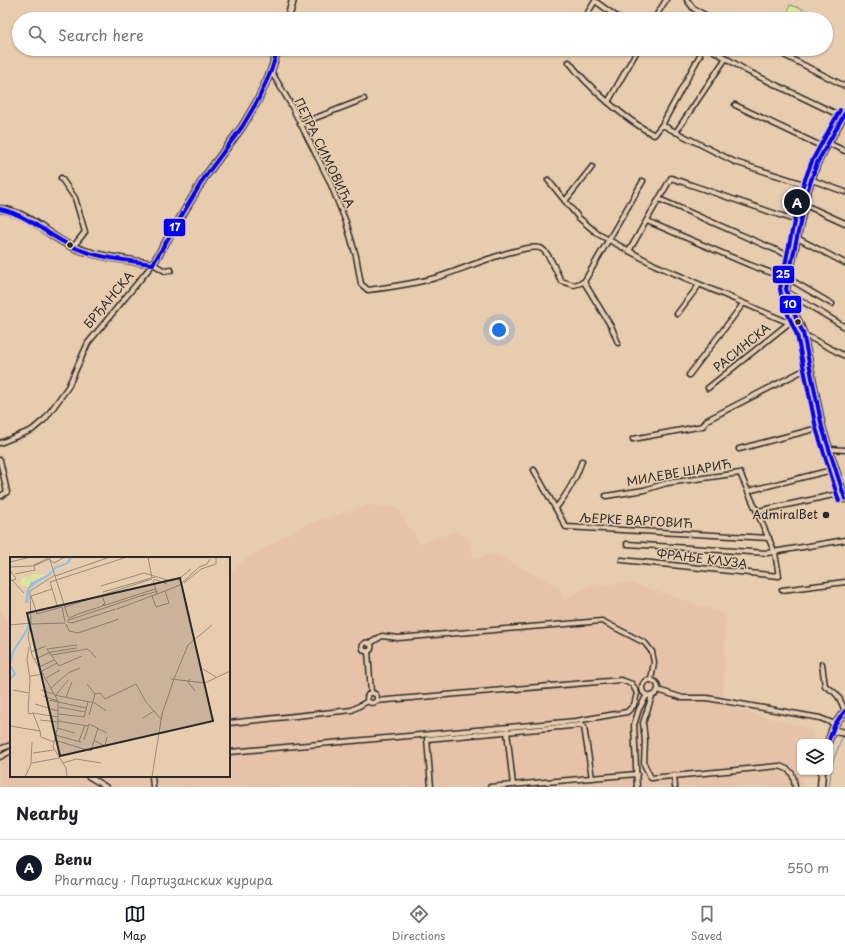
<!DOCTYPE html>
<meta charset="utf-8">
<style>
:root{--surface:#fff;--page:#f6f6f6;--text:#202124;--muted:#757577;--line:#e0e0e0;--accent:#111827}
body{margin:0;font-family:"Playpen Sans",sans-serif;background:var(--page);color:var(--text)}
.controls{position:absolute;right:12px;bottom:12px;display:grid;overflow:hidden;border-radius:6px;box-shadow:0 1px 3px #0004}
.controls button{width:36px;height:36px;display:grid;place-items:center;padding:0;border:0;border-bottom:1px solid var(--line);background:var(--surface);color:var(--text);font:20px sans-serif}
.you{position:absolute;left:499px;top:330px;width:14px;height:14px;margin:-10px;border:3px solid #fff;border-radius:50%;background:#1a73e8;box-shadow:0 0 0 6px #1a73e833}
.badge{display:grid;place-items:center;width:26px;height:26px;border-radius:50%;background:var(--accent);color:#fff;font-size:13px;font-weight:700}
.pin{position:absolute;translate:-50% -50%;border:2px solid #fff;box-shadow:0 1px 4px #0006}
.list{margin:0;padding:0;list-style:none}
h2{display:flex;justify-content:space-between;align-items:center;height:52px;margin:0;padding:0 16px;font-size:17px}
h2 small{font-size:13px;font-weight:400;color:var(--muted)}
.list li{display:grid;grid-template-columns:26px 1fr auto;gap:12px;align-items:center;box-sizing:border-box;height:56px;padding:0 16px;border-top:1px solid var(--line)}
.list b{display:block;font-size:15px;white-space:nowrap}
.list p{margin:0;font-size:13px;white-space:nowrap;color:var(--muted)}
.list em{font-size:13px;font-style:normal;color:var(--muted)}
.icon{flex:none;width:22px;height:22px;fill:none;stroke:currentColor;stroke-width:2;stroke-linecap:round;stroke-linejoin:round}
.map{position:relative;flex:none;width:845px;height:787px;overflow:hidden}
.search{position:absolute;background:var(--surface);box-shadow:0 1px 3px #0004;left:12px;right:12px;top:12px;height:44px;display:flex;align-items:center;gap:10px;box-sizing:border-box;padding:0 14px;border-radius:22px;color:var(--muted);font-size:15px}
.sheet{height:108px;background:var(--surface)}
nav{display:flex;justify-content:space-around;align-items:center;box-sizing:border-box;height:56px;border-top:1px solid var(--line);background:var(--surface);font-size:11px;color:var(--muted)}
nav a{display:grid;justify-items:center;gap:2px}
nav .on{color:var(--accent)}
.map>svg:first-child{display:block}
</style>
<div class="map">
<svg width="845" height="787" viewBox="0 0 845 787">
<rect width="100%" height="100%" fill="#e7ccae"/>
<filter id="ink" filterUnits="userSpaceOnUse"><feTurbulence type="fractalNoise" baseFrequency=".025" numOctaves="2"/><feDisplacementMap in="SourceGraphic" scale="8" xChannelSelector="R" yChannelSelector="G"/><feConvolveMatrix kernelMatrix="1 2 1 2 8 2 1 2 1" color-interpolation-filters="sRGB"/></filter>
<g filter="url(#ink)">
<polygon fill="#e6c2a9" points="369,505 396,507 420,544 455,531 467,537 474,558 495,554 557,586 564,600 593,584 632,583 725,614 723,706 809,728 813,739 812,742 800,742 800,772 803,772 802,787 0,787 0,609 5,619 11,617 11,776 229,776 229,575 245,560 302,526"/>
<polygon fill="#d8e79a" stroke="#828962" points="790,5 803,9 800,19 786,19"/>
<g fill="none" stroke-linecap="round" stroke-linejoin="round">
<polyline stroke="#65849d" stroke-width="1" points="829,787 832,764 843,735"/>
<g stroke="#2b2b2b" stroke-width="7">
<g id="street">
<polyline points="687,0 694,9 713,19"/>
<polyline points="584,19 595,1 620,19"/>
<polyline points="654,19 666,0"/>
<polyline points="772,49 845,86"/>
<polyline points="714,51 747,71 843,117"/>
<path d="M569 62C589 88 625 119 654 135L662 125 700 55"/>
<path d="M271 71 290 103 329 180 346 222 356 256 361 284 368 290C391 287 413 284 435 278 456 272 523 243 540 248 548 250 557 273 561 281L574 285 584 282 612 328 618 343"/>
<polyline points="608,102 638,49"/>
<polyline points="735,105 825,148"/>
<polyline points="300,124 364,99"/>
<polyline points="662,125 735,162 810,186"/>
<polyline points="676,132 726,58"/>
<polyline points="828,143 845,151"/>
<polyline points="61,178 75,198 85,232 73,247"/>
<polyline points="548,180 579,218 598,234 655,265 801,328"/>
<polyline points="812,180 845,192"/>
<polyline points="659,199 792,257"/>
<polyline points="565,201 592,167"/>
<polyline points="805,205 845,223"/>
<polyline points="647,221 750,265 791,280 832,304"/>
<polyline points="797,238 845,263"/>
<polyline points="629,251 671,178 800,222"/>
<polyline points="584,282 643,181"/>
<polyline points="787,292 845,327"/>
<polyline points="677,314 699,285"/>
<polyline points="803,334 845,356"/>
<polyline points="689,375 743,304"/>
<polyline points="708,388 789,323"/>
<polyline points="633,439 703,426 707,420 810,367"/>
<polyline points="0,443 32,430 45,419 68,387 88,343 153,264 165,271 171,270"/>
<polyline points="739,449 822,427"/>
<polyline points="830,449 845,450"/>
<polyline points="0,460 7,492 1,496"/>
<polyline points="534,470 566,527 769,538"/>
<polyline points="748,491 836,469"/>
<polyline points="606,496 644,490 667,483 740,473 775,553 779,576 622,560"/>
<path d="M556 508C568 493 576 479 582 461"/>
<polyline points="758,511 843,493"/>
<polyline points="627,544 767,553 845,540"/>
<polyline points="782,590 845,582"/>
<circle cx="367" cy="647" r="4.5"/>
<polyline points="369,644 382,636 398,638 602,621 645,643 652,652 654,662 651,680"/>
<polyline points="368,651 371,693"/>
<path d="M822 664 825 686C839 694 839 697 845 711"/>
<circle cx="650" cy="688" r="8"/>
<polyline points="658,690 683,698 707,698 820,718 835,724"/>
<circle cx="372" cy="698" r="5"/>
<path d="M652 696 643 723 645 741 644 764 651 778 779 766C793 770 793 774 795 787"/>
<polyline points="229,723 352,710 368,701"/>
<polyline points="507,731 513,785"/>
<polyline points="0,749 11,745"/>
<polyline points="229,752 576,721 627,712 634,705 637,693 632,684 621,680 376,701"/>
<polyline points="0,757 11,751"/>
<polyline points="674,775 675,787"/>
<polyline points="88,776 106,787"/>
<polyline points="152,776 153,787"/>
<polyline points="431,787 427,739 582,725 584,727 592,778"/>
<polyline points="490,787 637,774"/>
<polyline points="637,787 634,725 639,709 647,695"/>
</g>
</g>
<g stroke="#2b2b2b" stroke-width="9">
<g id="secondary">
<polyline points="288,19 293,0"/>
<path d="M845 113 817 163 806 195 786 289C788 305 798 318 803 333L822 427 845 499"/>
<path d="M0 209C29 212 47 236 73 247 98 257 127 260 153 264L204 178 242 127 258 100 271 71 278 49"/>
<polyline points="832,730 845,733"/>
<polyline points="828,742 835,724 845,711"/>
<polyline points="821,787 822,772"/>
</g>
</g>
<use href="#street" stroke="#e7ccae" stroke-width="4"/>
<use href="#secondary" stroke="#e7ccae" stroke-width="6"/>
<g stroke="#e7ccae" stroke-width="7">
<g id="bus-1">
<polyline points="845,113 817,163 806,195 786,289 789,301 803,333 822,427 845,499"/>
<polyline points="828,742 835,724 845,711"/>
</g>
</g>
<g stroke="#e7ccae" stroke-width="7">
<polyline id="bus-2" points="839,501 816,428 797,335 783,303 780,289 800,193 812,161 840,110"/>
</g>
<g stroke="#e7ccae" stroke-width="7">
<path id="bus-3" d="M0 209C28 215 47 235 73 247 98 258 126 260 153 264L204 178 242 127 258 100 271 71 278 49"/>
</g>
<use href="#bus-1" stroke="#00f" stroke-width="4"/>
<use href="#bus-2" stroke="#00f" stroke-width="4"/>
<use href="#bus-3" stroke="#00f" stroke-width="4"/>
</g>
</g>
<g fill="#2b2b2b" stroke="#e7ccae" stroke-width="1.5">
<circle cx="70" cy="245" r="3.5"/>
<circle cx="798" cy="322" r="3.5"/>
<circle cx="826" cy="515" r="4"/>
</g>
<g text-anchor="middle" stroke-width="3" stroke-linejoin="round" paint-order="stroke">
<g font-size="12" fill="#2b2b2b" stroke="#e7ccae">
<text transform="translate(324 153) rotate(64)" y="4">ПЕТРА СИМОВИЋА</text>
<text transform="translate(109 300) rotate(-50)" y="4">БРЂАНСКА</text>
<text transform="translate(742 348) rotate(-39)" y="4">РАСИНСКА</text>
<text transform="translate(679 473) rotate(-10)" y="4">МИЛЕВЕ ШАРИЋ</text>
<text transform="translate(636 521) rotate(3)" y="4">ЉЕРКЕ ВАРГОВИЋ</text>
<text transform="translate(702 559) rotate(7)" y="4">ФРАЊЕ КЛУЗА</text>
</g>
<g font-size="12" fill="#2b2b2b" stroke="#e7ccae" text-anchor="end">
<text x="818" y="519">AdmiralBet</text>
</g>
</g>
<g transform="translate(10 557)">
<rect width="220" height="220" fill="#e7ccae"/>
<path d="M22 17 37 18 21 24 18 30 6 26H10L13 20 21 21Z" fill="#d8e79a"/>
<path d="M60 0H63L58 7 47 11 39 19 25 27 19 33 18 46H15L17 33 21 26 37 18 45 10 56 6Z" fill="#8cc0e9"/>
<path fill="none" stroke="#8cc0e9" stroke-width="2" d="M0 107 3 95 18 71 20 61M0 122 5 117 0 108"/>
<path fill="none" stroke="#9c8c7a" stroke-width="1" d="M39 0 58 60M138 0 142 21M0 5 21 0M0 10 22 9 40 0M0 13 6 22 0 24M5 17 25 13 24 9 39 2 44 6 55 0M45 18 20 34 21 66 18 79 22 98 48 144V169L43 190 56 211 57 220M45 19 100 0M144 22 157 27M2 23 14 36M143 23 147 37M168 23 181 12M174 26 191 12 206 7V0M91 29 134 16 161 24 172 20M42 32 21 39 27 57 52 50 55 65M93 35 145 20M92 38 95 47 92 48M131 39 148 34M142 39 146 50 159 46 155 34 170 28 189 10 197 7 200 2M55 50 142 22M48 51 40 25 117 0M106 52 62 66 58 65 59 61 68 57 145 32M107 52 155 34M59 63 136 37M21 67 55 66M56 67 59 74 68 76 109 62M0 68 21 66M67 88 37 92 49 109 72 99M19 90 17 102 20 123 18 153 19 157 23 156 30 174M21 95 36 89M41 98 78 92 86 101M25 102 41 95 67 91M29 110 44 103M193 112 206 120M32 114 47 106M20 119 34 117M36 121 50 113M161 122 195 126 220 114M180 122 178 125 185 134M77 127 85 137 90 136 95 142 126 127 136 145 151 162M41 131 58 116 70 111M3 133 19 136M31 133 43 137M44 138 85 146 96 154M46 138 58 123M33 139 48 144M56 140 62 125M39 143 76 151M25 147 48 154M49 150 75 155M23 156 48 160M49 157 74 160 78 145M79 158 85 137M133 161 144 154M30 163 48 165M48 164 78 169M0 169 30 174 31 180 44 185M47 171 65 176M45 178 71 185M44 183 81 194 88 171M74 183 79 167 97 176M69 184 75 168M85 184 95 189 97 180M23 196 44 193M22 206 49 201M53 206 66 202 91 206M15 220 21 207 22 185M142 220 152 157 164 122 178 88 202 68"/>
<path fill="#2b2b2b" fill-opacity="0.15" stroke="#2b2b2b" stroke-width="2" d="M170 21 203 164 50 199 17 56Z"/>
<rect width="220" height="220" fill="none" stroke="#2b2b2b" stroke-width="2"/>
</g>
<g stroke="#e7ccae" stroke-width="1.5">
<rect x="163" y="218" width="23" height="19" rx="4" fill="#00f"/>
<rect x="772" y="265" width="23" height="19" rx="4" fill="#00f"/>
<rect x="779" y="295" width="23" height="19" rx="4" fill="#00f"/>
</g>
<g font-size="11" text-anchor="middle" font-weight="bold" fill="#fff">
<text x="175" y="231">17</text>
<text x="783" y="278">25</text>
<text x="790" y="308">10</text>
</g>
</svg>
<div class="controls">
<button><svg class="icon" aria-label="layers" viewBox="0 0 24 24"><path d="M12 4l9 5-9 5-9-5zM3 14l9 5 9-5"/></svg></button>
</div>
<div class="you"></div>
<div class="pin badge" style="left:797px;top:202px">A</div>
<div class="search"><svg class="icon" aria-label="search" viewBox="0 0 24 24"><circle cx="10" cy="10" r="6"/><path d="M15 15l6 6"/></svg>Search here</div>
</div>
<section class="sheet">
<h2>Nearby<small></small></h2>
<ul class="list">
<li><span class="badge">A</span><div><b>Benu</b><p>Pharmacy · Партизанских курира</p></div><em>550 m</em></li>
</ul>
</section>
<nav>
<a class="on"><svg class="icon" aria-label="map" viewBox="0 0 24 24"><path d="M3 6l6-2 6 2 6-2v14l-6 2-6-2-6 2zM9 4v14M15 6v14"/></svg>Map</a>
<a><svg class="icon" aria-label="directions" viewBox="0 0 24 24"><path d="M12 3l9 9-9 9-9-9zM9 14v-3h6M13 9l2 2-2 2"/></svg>Directions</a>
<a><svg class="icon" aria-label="saved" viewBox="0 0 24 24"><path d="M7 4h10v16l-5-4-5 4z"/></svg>Saved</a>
</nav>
